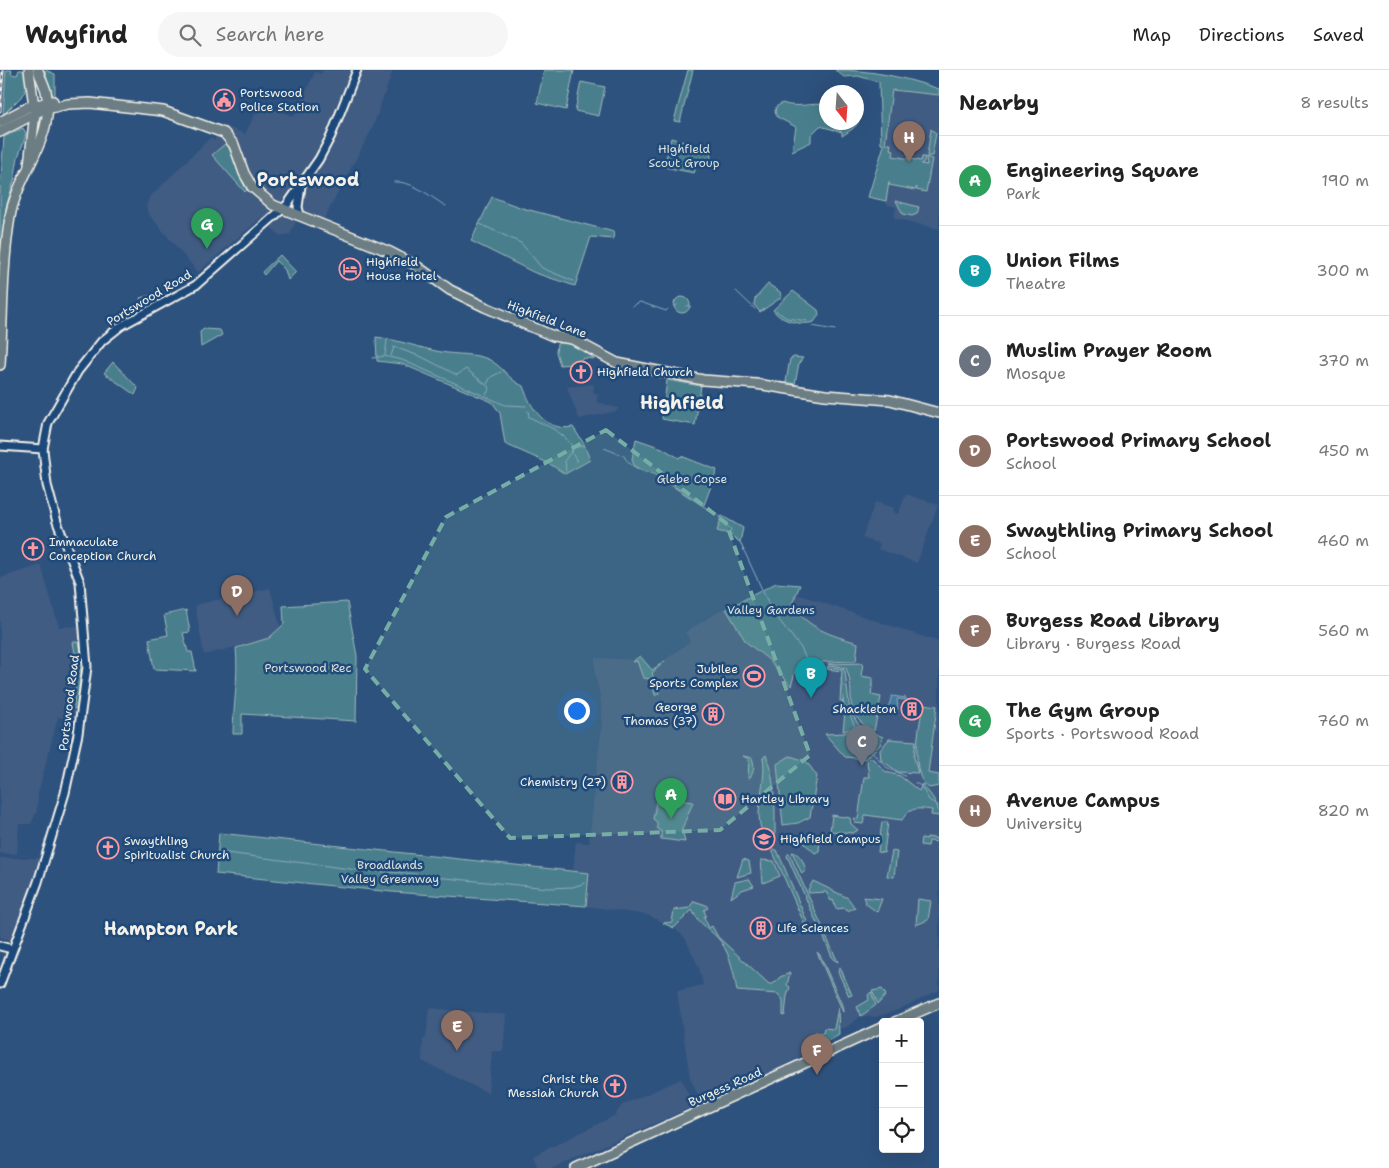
<!DOCTYPE html>
<meta charset="utf-8">
<style>
:root{--surface:#fff;--page:#f6f6f6;--text:#222;--muted:#767676;--line:#e0e0e0;--accent:#85585c}
body{margin:0;font-family:"Shantell Sans",sans-serif;background:var(--page);color:var(--text)}
.controls{position:absolute;right:15px;bottom:15px;display:grid;overflow:hidden;border-radius:5px;box-shadow:0 5px 20px #0002}
.controls button{width:45px;height:45px;display:grid;place-items:center;padding:0;border:0;border-bottom:1px solid var(--line);background:var(--surface);color:var(--text);font:25px sans-serif}
.compass{position:absolute;left:819px;top:15px;width:45px;height:45px;border-radius:50%;background:var(--surface);box-shadow:0 5px 20px #0002;rotate:163deg}
.you{position:absolute;left:576px;top:640px;width:18px;height:18px;margin:-12px;border:4px solid #fff;border-radius:50%;background:#1a73e8;box-shadow:0 0 0 8px #1a73e833}
.badge{display:grid;place-items:center;width:32px;height:32px;border-radius:50%;background:var(--accent);color:#fff;font-size:16px;font-weight:700}
.pin{position:absolute;translate:-50% -41px;filter:drop-shadow(0 1px 2px #0008)}
.pin::after{content:'';position:absolute;top:26px;width:18px;height:15px;background:inherit;clip-path:polygon(0 0,100% 0,50% 100%)}
.list{margin:0;padding:0;list-style:none}
h2{display:flex;justify-content:space-between;align-items:center;height:65px;margin:0;padding:0 20px;font-size:21px}
h2 small{font-size:16px;font-weight:400;color:var(--muted)}
.list li{display:grid;grid-template-columns:32px 1fr auto;gap:15px;align-items:center;box-sizing:border-box;height:90px;padding:0 20px;border-top:1px solid var(--line)}
.list b{display:block;font-size:19px;white-space:nowrap}
.list p{margin:0;font-size:16px;white-space:nowrap;color:var(--muted)}
.list em{font-size:16px;font-style:normal;color:var(--muted)}
.icon{flex:none;width:28px;height:28px;fill:none;stroke:currentColor;stroke-width:2;stroke-linecap:round;stroke-linejoin:round}
.map{position:relative;flex:none;width:939px;height:1098px;overflow:hidden}
header{display:flex;align-items:center;gap:30px;box-sizing:border-box;height:70px;padding:0 25px;background:var(--surface);border-bottom:1px solid var(--line)}
header strong{font-size:24px}
nav{display:flex;gap:28px;margin-inline-start:auto;font-size:18px}
.search{width:350px;height:45px;background:var(--page);display:flex;align-items:center;gap:12px;box-sizing:border-box;padding:0 18px;border-radius:28px;color:var(--muted);font-size:19px}
main{display:flex}
aside{flex:1;background:var(--surface)}
.map>svg:first-child{display:block}
</style>
<header>
<strong>Wayfind</strong>
<div class="search"><svg class="icon" aria-label="search" viewBox="0 0 24 24"><circle cx="10" cy="10" r="6"/><path d="M15 15l6 6"/></svg>Search here</div>
<nav><a>Map</a><a>Directions</a><a>Saved</a></nav>
</header>
<main>
<div class="map">
<svg width="939" height="1098" viewBox="0 0 939 1098">
<rect width="100%" height="100%" fill="#2e527e"/>
<filter id="ink" filterUnits="userSpaceOnUse"><feTurbulence type="fractalNoise" baseFrequency=".02" numOctaves="2"/><feDisplacementMap in="SourceGraphic" scale="10" xChannelSelector="R" yChannelSelector="G"/><feConvolveMatrix kernelMatrix="1 2 1 2 8 2 1 2 1" color-interpolation-filters="sRGB"/></filter>
<g filter="url(#ink)">
<g fill="#405b83">
<polygon points="323,0 393,0 372,59 319,158 297,149 290,164 280,166 262,147 198,202 150,146 146,137 149,128 211,67 214,71 216,68 214,65 223,55 245,64 262,31 294,47 315,2 321,4"/>
<polygon points="892,20 939,25 939,159 894,148 896,137 887,135 885,131 868,127 885,75"/>
<polygon points="594,314 593,322 598,324 596,332 618,338 617,341 579,349 567,317"/>
<polygon points="906,424 938,435 917,493 878,479 880,474 862,468 875,432 894,438 893,442 898,444"/>
<polygon points="41,495 59,557 78,556 82,583 76,649 58,647 38,723 37,741 31,754 19,754 17,784 0,783 0,508"/>
<polygon points="776,513 800,515 797,524 939,572 939,920 898,940 876,947 861,946 845,958 839,958 839,964 813,980 760,1007 701,1032 690,1008 677,921 703,915 699,898 685,868 674,858 648,845 586,836 589,803 573,801 576,772 589,773 602,652 601,631 595,602 595,588 635,590 640,586 652,600 690,571 685,562 725,538 727,539"/>
<polygon points="270,518 280,556 269,568 204,585 195,535"/>
<polygon points="0,788 41,788 11,870 0,867"/>
<polygon points="429,938 506,945 503,981 492,981 488,1023 422,991 423,969 426,969"/>
<polygon points="681,1009 694,1036 553,1098 538,1098 533,1086 614,1046 622,1035"/>
</g>
<g fill="#4a7f8d" stroke="#9fb8ba">
<polygon points="6,0 12,0 11,4 17,5 19,0 25,0 27,13 24,24 3,45"/>
<polygon points="45,0 55,4 55,27 49,20"/>
<polygon points="544,0 574,0 566,40 537,33"/>
<polygon points="688,0 693,0 680,52 674,51"/>
<path d="M835 0C871 0 904 7 939 19V25L892 20 885 74H891L890 79 894 80 893 86 921 91 922 87H925L924 92 921 94 927 95 926 87 932 89 926 122 916 120 917 117 915 120 889 115V112L886 131 868 127 884 75 881 74 879 12 858 6 844 7Z"/>
<polygon points="581,12 605,17 599,46 575,41"/>
<path d="M782 33C798 39 811 32 826 35V52H856L857 42 860 43C861 55 851 60 842 66V62L820 56 811 65V72L792 81 796 57 777 47 775 42 776 37Z"/>
<polygon points="23,58 26,63 24,71 18,87 14,111 6,137 0,214 0,120 4,67"/>
<polygon points="931,59 936,63 932,86 927,86"/>
<polygon points="671,68 710,80 711,88 708,91 700,88 694,103 664,97"/>
<path d="M226 73C235 85 237 105 247 120L245 122 212 85Z"/>
<polygon points="492,127 522,138 614,162 613,169 591,167 575,216 535,203 471,171"/>
<polygon points="896,131 919,137 917,144 912,146 903,144"/>
<polygon points="280,185 296,202 288,210 285,200 276,191 264,205 262,202"/>
<polygon points="768,214 780,222 782,227 760,242 754,235 755,229"/>
<path d="M793 221 818 240 819 245 814 252C802 256 780 251 773 240Z"/>
<polygon points="161,223 162,231 145,239 140,228"/>
<circle cx="682" cy="235" r="8"/>
<polygon points="204,259 220,260 222,265 201,277 200,262"/>
<path d="M376 267C399 270 419 278 441 282 456 285 477 283 490 290 504 298 509 310 523 316 531 339 546 362 573 357L584 374 590 390 565 404 550 394 505 374 500 343 492 332 402 294 377 291Z"/>
<polygon points="567,271 595,289 582,288 582,290 572,291 573,294 560,295 556,282 557,274"/>
<polygon points="794,287 803,288 799,293 795,314 786,312 790,289"/>
<polygon points="113,292 138,318 135,325 104,303"/>
<polygon points="667,310 701,316 695,355 662,349"/>
<polygon points="636,369 662,378 679,388 681,386 717,400 704,435 652,403 645,402 634,396 632,389"/>
<polygon points="722,446 743,458 740,472 729,464 717,461"/>
<path d="M776 513 800 515 792 534C808 559 831 565 858 573L856 591 823 592 820 595 809 593 822 603 796 599 791 616 769 590 746 572 726 539Z"/>
<path d="M347 532 357 586 356 651 242 644V664H233C233 635 239 607 236 578L269 568 284 554 283 536Z"/>
<polygon points="186,540 190,562 183,563 188,582 192,582 196,601 154,599 149,569 168,565 164,545"/>
<polygon points="73,572 79,572 82,583 77,638 74,639 76,589"/>
<polygon points="640,586 652,600 665,591 652,603 659,623 657,625 655,625 651,609 643,608 637,591 632,592"/>
<path d="M863 593 861 606 873 608 871 625 881 627 874 661C839 642 858 627 846 598L828 594Z"/>
<polygon points="828,596 843,599 845,601 850,641 860,657 843,661 845,642 841,641 843,631 840,631 842,601 827,599"/>
<path d="M923 634 937 636 928 703 939 705V716L929 718C908 704 920 655 923 634Z"/>
<polygon points="863,658 883,667 880,675 865,689 845,687 825,664 844,663"/>
<polygon points="889,669 916,671 914,687 918,703 898,702 881,690 880,680"/>
<path d="M766 685C776 712 775 739 775 767L767 770C749 747 768 715 763 688Z"/>
<path d="M743 686 752 688C755 696 754 701 750 708H748L749 689Z"/>
<polygon points="790,686 806,691 817,706 810,747 798,753 783,755 777,694"/>
<path d="M871 687 886 702 900 706 919 721 922 714C930 724 939 733 939 746L931 745 932 740C917 738 910 737 902 750L865 745 863 754 855 753 854 748 858 749 864 707H869L867 691Z"/>
<polygon points="657,727 693,732 682,759 685,772 661,769 661,761 657,759 657,752 653,749"/>
<polygon points="832,745 850,748 851,754 858,760 853,763 830,761"/>
<polygon points="882,752 888,752 884,783 878,782"/>
<polygon points="219,763 589,803 586,836 392,822 216,804"/>
<polygon points="814,767 820,768 819,781 815,783 804,773 792,768"/>
<polygon points="927,767 939,769 939,772 929,771 928,776 920,775 921,768 927,769"/>
<polygon points="772,780 777,780 811,861 808,862"/>
<polygon points="892,781 897,782 894,807 887,806"/>
<path d="M792 782C801 784 803 792 806 800L802 804Z"/>
<polygon points="789,783 822,856 819,858 787,786"/>
<polygon points="743,789 749,791 751,803 737,807"/>
<polygon points="761,790 774,791 780,806 763,813"/>
<polygon points="749,809 754,816 742,820 731,828 735,812"/>
<polygon points="813,811 848,828 855,838 847,841 845,838 836,839 833,830 831,831 826,822 809,823 808,820"/>
<polygon points="863,827 882,829 877,842 866,834"/>
<polygon points="918,829 931,831 928,850 916,855"/>
<path d="M694 831 706 835 708 838 704 840 706 846 704 847 709 858 712 856 718 867 769 914H773L780 907 790 903 787 915 790 917 787 926 785 945 783 946V930L778 924 737 921C734 904 731 886 721 872 712 860 699 855 692 840L674 858 663 853 672 852 674 840 689 838Z"/>
<polygon points="823,860 838,892 833,889 821,861"/>
<polygon points="817,882 820,885 842,935 843,942"/>
<polygon points="840,897 852,925 849,926 838,902"/>
<polygon points="882,919 886,925 878,934 872,921"/>
<polygon points="871,922 876,935 861,946 857,937 869,930 868,925"/>
<polygon points="838,938 839,964 813,980 815,962 823,963 824,958 834,959"/>
</g>
<polygon fill="#437a9f" stroke="#8aaabc" points="892,626 906,628 906,630 897,629 898,639 888,638"/>
<g fill="none" stroke-linecap="round" stroke-linejoin="round">
<g stroke="#8aaabc" stroke-width="1">
<path d="M394 112C414 111 430 127 446 136"/>
<polyline points="480,154 521,173 542,198 573,211"/>
<polyline points="736,221 755,239"/>
<polyline points="632,236 640,232 666,241 668,239"/>
<polyline points="673,236 677,235"/>
<polyline points="687,236 691,236"/>
<polyline points="776,241 787,248 807,251"/>
<polyline points="812,256 835,260"/>
<polyline points="385,285 387,270"/>
<polyline points="391,286 394,277 422,287 457,305 466,299 490,318 486,325"/>
<polyline points="373,288 384,286 402,290 505,335 526,336"/>
<polyline points="487,314 491,307 501,302"/>
<path d="M528 341 529 347C545 355 565 362 573 378L583 376"/>
<path d="M604 378 624 386C629 396 642 402 652 403L720 447V451L731 459 729 464 740 472 772 541 801 578 806 589 822 601"/>
<polyline points="573,379 572,383 577,391"/>
<polyline points="566,401 565,390 573,379"/>
<polyline points="841,609 844,637 847,638 857,662"/>
<polyline points="862,670 886,697 905,706"/>
<polyline points="915,713 921,716 929,730 939,736"/>
<polyline points="219,782 366,801 406,803 435,807 549,818 573,817 585,813"/>
</g>
<g stroke="#f4f1e8" stroke-width="11">
<g id="tertiary">
<polyline points="300,145 298,137 301,116"/>
<polyline points="0,376 43,379"/>
<polyline points="0,876 12,879"/>
<polyline points="0,914 38,812 65,723 78,664 87,597 80,512 57,452 47,415 43,379 48,353 78,301 102,271 121,256 196,215 287,135 319,89 331,66 357,0"/>
</g>
</g>
<g stroke="#f4f1e8" stroke-width="12">
<g id="primary">
<polyline points="0,52 28,37 53,31"/>
<polyline points="0,62 42,40 68,34 90,33 163,41 224,63 234,75 244,103 252,117 273,135 390,182 415,195 450,220 485,237 553,266 572,269 617,293 703,310 756,314 825,325 890,330 939,343"/>
<polyline points="29,95 35,43 29,0"/>
<path d="M0 295C3 247 2 195 10 147 17 104 56 68 46 21 44 14 40 7 38 0"/>
<polyline points="895,952 939,933"/>
<polyline points="576,1098 883,957"/>
</g>
</g>
<use href="#tertiary" stroke="#1f4a7a" stroke-width="7"/>
<use href="#primary" stroke="#6c7e84" stroke-width="9"/>
<g stroke="#f4f1e8" stroke-width="3">
<polyline id="rail" points="0,41 3,0"/>
</g>
<use href="#rail" stroke="#1f4a7a" stroke-width="1" stroke-dasharray="4" stroke-linecap="butt"/>
</g>
</g>
<path fill="#76ada5" fill-opacity="0.2" stroke="#76ada5" stroke-width="4" stroke-dasharray="10 6" stroke-linejoin="round" d="M606 360 726 453 810 685 720 760 510 768 365 599 446 447Z"/>
<defs>
<g id="civic-ring" transform="scale(1.125)"><circle r="9.5" fill="#1f4a7a" stroke="#ff9aa2" stroke-width="1.5"/><path d="M-.6-6.5H3V-4.5H.6V-3L4-1V1h2V6H-6V1h2V-1L-.6-3ZM-1.2 2.5V6h2.4V2.5Z" fill="#ff9aa2"/></g>
<g id="hotel-ring" transform="scale(1.125)"><circle r="9.5" fill="#1f4a7a" stroke="#ff9aa2" stroke-width="1.5"/><path d="M-6-4.5h1.5V1H6V5H4.5V3h-9V5H-6ZM-4 0a1.8 1.8 0 1 1 3.6 0ZM.5 0V-2.5h3Q6-2.5 6 0Z" fill="#ff9aa2"/></g>
<g id="church-ring" transform="scale(1.125)"><circle r="9.5" fill="#1f4a7a" stroke="#ff9aa2" stroke-width="1.5"/><path d="M-1.2-6h2.4v3.5h3.3v2.4h-3.3V6h-2.4V-.1h-3.3v-2.4h3.3Z" fill="#ff9aa2"/></g>
<g id="stadium-ring" transform="scale(1.125)"><circle r="9.5" fill="#1f4a7a" stroke="#ff9aa2" stroke-width="1.5"/><path d="M0-5a6.5 5 0 1 0 0 10a6.5 5 0 1 0 0-10ZM-3.5-1.8h7v3.6h-7Z" fill="#ff9aa2"/></g>
<g id="building-ring" transform="scale(1.125)"><circle r="9.5" fill="#1f4a7a" stroke="#ff9aa2" stroke-width="1.5"/><path d="M-4-6H4V6H1V3H-1V6H-4ZM-2.5-4.3h1.7v1.8h-1.7ZM.8-4.3h1.7v1.8H.8ZM-2.5-1h1.7V.8h-1.7ZM.8-1h1.7V.8H.8Z" fill="#ff9aa2"/></g>
<g id="library-ring" transform="scale(1.125)"><circle r="9.5" fill="#1f4a7a" stroke="#ff9aa2" stroke-width="1.5"/><path d="M-6-4Q-3-5.5-.7-3.5V5Q-3 3-6 4ZM6-4Q3-5.5 .7-3.5V5Q3 3 6 4Z" fill="#ff9aa2"/></g>
<g id="university-ring" transform="scale(1.125)"><circle r="9.5" fill="#1f4a7a" stroke="#ff9aa2" stroke-width="1.5"/><path d="M0-5L7-2L0 1L-7-2ZM-4 1L0 2.5L4 1V4Q0 6-4 4Z" fill="#ff9aa2"/></g>
</defs>
<g fill-rule="evenodd">
<use href="#civic-ring" x="224" y="30"/>
<use href="#hotel-ring" x="350" y="199"/>
<use href="#church-ring" x="581" y="302"/>
<use href="#church-ring" x="33" y="479"/>
<use href="#stadium-ring" x="754" y="606"/>
<use href="#building-ring" x="912" y="639"/>
<use href="#building-ring" x="713" y="644"/>
<use href="#building-ring" x="622" y="712"/>
<use href="#library-ring" x="725" y="729"/>
<use href="#university-ring" x="764" y="769"/>
<use href="#church-ring" x="108" y="778"/>
<use href="#building-ring" x="761" y="858"/>
<use href="#church-ring" x="615" y="1016"/>
</g>
<g text-anchor="middle" stroke-width="5" stroke-linejoin="round" paint-order="stroke">
<g font-size="12" fill="#f4f1e8" stroke="#1f4a7a" text-anchor="start">
<text x="240" y="27">Portswood<tspan x="240" dy="14">Police Station</tspan></text>
<text x="366" y="196">Highfield<tspan x="366" dy="14">House Hotel</tspan></text>
<text x="597" y="306">Highfield Church</text>
<text x="49" y="476">Immaculate<tspan x="49" dy="14">Conception Church</tspan></text>
<text x="738" y="603" text-anchor="end">Jubilee<tspan x="738" dy="14">Sports Complex</tspan></text>
<text x="697" y="641" text-anchor="end">George<tspan x="697" dy="14">Thomas (37)</tspan></text>
<text x="896" y="643" text-anchor="end">Shackleton</text>
<text x="606" y="716" text-anchor="end">Chemistry (27)</text>
<text x="741" y="733">Hartley Library</text>
<text x="780" y="773">Highfield Campus</text>
<text x="124" y="775">Swaythling<tspan x="124" dy="14">Spiritualist Church</tspan></text>
<text x="777" y="862">Life Sciences</text>
<text x="599" y="1013" text-anchor="end">Christ the<tspan x="599" dy="14">Messiah Church</tspan></text>
</g>
<g font-size="12" fill="#dae0da" stroke="#1f4a7a">
<text x="684" y="83">Highfield<tspan x="684" dy="14">Scout Group</tspan></text>
<text x="692" y="413">Glebe Copse</text>
<text x="771" y="544">Valley Gardens</text>
<text x="308" y="602">Portswood Rec</text>
<text x="390" y="799">Broadlands<tspan x="390" dy="14">Valley Greenway</tspan></text>
</g>
<g font-size="12" fill="#f4f1e8" stroke="#1f4a7a">
<text transform="translate(149 228) rotate(-31)" y="4">Portswood Road</text>
<text transform="translate(547 249) rotate(21)" y="4">Highfield Lane</text>
<text transform="translate(69 633) rotate(-83)" y="4">Portswood Road</text>
<text transform="translate(725 1017) rotate(-24)" y="4">Burgess Road</text>
</g>
<g font-size="18" font-weight="bold" fill="#f4f1e8" stroke="#1f4a7a">
<text x="308" y="116">Portswood</text>
<text x="682" y="339">Highfield</text>
<text x="171" y="865">Hampton Park</text>
</g>
</g>
</svg>
<div class="controls">
<button>+</button>
<button>−</button>
<button><svg class="icon" aria-label="locate" viewBox="0 0 24 24"><circle cx="12" cy="12" r="6"/><path d="M12 2v4M12 18v4M2 12h4M18 12h4"/></svg></button>
</div>
<svg class="compass" viewBox="-18 -18 36 36"><path d="M0-13l5 13h-10z" fill="#e53935"/><path d="M0 13l5-13h-10z" fill="#767676"/></svg>
<div class="you"></div>
<div class="pin badge" style="left:671px;top:749px;background:#2e9e5b">A</div>
<div class="pin badge" style="left:811px;top:628px;background:#0f9aa8">B</div>
<div class="pin badge" style="left:862px;top:696px;background:#6b7280">C</div>
<div class="pin badge" style="left:237px;top:546px;background:#8d6e63">D</div>
<div class="pin badge" style="left:457px;top:981px;background:#8d6e63">E</div>
<div class="pin badge" style="left:817px;top:1005px;background:#8d6e63">F</div>
<div class="pin badge" style="left:207px;top:179px;background:#2e9e5b">G</div>
<div class="pin badge" style="left:909px;top:92px;background:#8d6e63">H</div>
</div>
<aside>
<h2>Nearby<small>8 results</small></h2>
<ul class="list">
<li><span class="badge" style="background:#2e9e5b">A</span><div><b>Engineering Square</b><p>Park</p></div><em>190 m</em></li>
<li><span class="badge" style="background:#0f9aa8">B</span><div><b>Union Films</b><p>Theatre</p></div><em>300 m</em></li>
<li><span class="badge" style="background:#6b7280">C</span><div><b>Muslim Prayer Room</b><p>Mosque</p></div><em>370 m</em></li>
<li><span class="badge" style="background:#8d6e63">D</span><div><b>Portswood Primary School</b><p>School</p></div><em>450 m</em></li>
<li><span class="badge" style="background:#8d6e63">E</span><div><b>Swaythling Primary School</b><p>School</p></div><em>460 m</em></li>
<li><span class="badge" style="background:#8d6e63">F</span><div><b>Burgess Road Library</b><p>Library · Burgess Road</p></div><em>560 m</em></li>
<li><span class="badge" style="background:#2e9e5b">G</span><div><b>The Gym Group</b><p>Sports · Portswood Road</p></div><em>760 m</em></li>
<li><span class="badge" style="background:#8d6e63">H</span><div><b>Avenue Campus</b><p>University</p></div><em>820 m</em></li>
</ul>
</aside>
</main>
